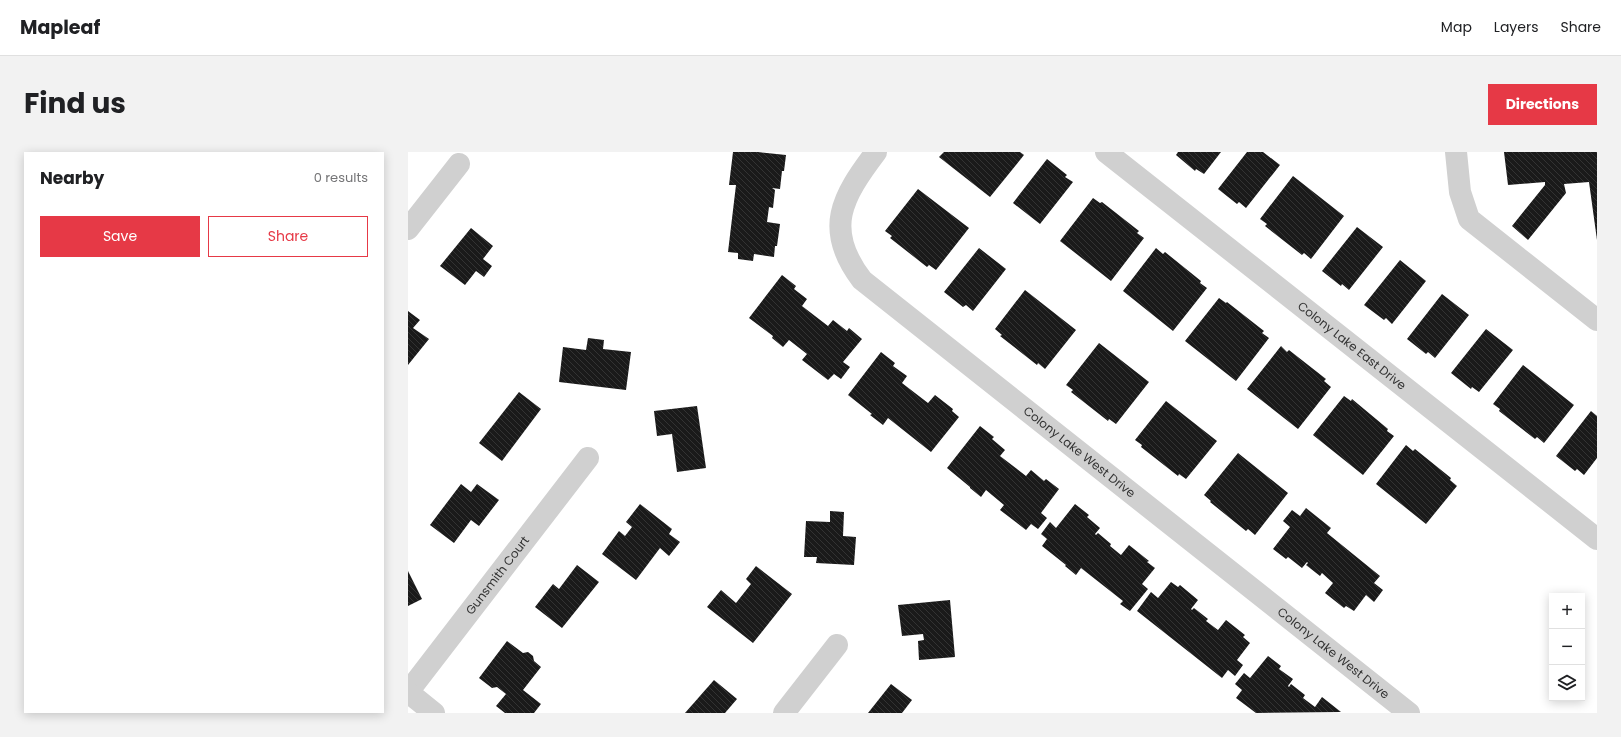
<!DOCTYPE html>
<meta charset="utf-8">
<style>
:root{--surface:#fff;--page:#f2f2f2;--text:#202124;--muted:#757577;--line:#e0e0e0;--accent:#e63946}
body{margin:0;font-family:Poppins,sans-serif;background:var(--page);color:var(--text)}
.controls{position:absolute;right:12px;bottom:12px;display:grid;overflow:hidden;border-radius:0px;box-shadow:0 2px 10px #0003}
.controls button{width:36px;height:36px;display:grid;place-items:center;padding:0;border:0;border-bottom:1px solid var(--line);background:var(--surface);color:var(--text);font:20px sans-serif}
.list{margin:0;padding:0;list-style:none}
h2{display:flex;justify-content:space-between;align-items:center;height:52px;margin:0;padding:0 16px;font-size:17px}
h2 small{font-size:13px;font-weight:400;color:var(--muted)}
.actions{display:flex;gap:8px;padding:12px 16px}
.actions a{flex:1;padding:9px 0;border:1px solid var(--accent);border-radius:0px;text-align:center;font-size:14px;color:var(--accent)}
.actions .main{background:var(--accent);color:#fff}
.icon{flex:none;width:22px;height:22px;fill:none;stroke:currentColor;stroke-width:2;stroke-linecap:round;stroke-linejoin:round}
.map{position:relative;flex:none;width:1189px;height:561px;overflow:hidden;border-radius:0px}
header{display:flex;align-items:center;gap:24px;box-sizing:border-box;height:56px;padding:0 20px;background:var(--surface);border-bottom:1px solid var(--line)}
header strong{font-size:19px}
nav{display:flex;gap:22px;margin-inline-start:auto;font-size:14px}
.intro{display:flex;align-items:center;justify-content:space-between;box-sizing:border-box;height:96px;padding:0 24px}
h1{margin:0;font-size:28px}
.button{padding:10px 18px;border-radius:0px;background:var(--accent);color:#fff;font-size:14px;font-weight:700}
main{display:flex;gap:24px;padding:0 24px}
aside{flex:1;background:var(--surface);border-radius:0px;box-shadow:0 2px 10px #0003}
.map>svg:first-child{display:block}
</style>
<header>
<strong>Mapleaf</strong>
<nav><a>Map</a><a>Layers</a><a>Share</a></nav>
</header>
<div class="intro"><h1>Find us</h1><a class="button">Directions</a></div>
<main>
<aside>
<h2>Nearby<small>0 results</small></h2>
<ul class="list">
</ul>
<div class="actions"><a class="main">Save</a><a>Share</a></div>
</aside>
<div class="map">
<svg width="1189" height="561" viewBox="0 0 1189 561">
<defs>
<pattern id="building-back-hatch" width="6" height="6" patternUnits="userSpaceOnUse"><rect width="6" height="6" fill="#1a1a1a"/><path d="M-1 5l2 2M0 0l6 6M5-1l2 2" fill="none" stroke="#333"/></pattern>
</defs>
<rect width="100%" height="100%" fill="#fff"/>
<g fill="url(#building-back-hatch)">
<polygon points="325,0 350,0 378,3 376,19 374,19 372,37 364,36 367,38 365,56 361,55 359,70 372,72 369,94 367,94 366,105 346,102 345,109 330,107 330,101 320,100 328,33 321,33"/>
<polygon points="536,0 612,0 616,3 582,45 531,5"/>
<polygon points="770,0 813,0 796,22 788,17 787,19 768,3"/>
<polygon points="839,0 855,0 872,13 838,56 831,50 829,52 810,37"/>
<polygon points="1096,0 1189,0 1189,88 1181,30 1156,32 1158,41 1120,88 1104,74 1137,33 1137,30 1100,33"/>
<polygon points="639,7 659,23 657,25 665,30 632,72 605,51"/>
<polygon points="885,24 936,64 903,107 896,101 894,103 857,74 859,72 852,67"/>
<polygon points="510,37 561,76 528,118 521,113 519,115 482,86 484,84 477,79"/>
<polygon points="685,46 692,51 694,50 731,79 729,81 736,86 703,129 652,89"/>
<polygon points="949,75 975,95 941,138 934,132 933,134 914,119"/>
<polygon points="63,76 85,94 75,107 84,114 76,125 68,119 57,133 32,114"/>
<polygon points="571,96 598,117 565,159 558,153 555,155 536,140"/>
<polygon points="748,96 755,102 757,100 793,129 792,131 799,136 765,179 715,139"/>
<polygon points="992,108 1018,129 984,172 978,166 976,168 956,153"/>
<polygon points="374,123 388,134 386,137 399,147 394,154 420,174 425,168 439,179 441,176 454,187 435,210 442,215 433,227 426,222 420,228 394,208 399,202 381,188 375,195 364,186 365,184 341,166"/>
<polygon points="617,138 668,178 637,217 630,211 629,213 592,184 594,183 587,177"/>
<polygon points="1034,142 1061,163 1027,206 1020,200 1018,202 999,187"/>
<polygon points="811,146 818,151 819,150 856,179 854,181 861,186 828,229 777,189"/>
<polygon points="0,159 12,168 5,176 21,187 0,213"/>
<polygon points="1078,177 1105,198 1071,240 1064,235 1063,237 1043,221"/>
<polygon points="180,186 196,188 195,197 223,200 218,238 151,230 155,195 178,198"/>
<polygon points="691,191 741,230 708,272 701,267 700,269 663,240 665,238 658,233"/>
<polygon points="873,194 879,200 881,198 918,227 916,229 923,235 890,277 839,237"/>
<polygon points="473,200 487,211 485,214 499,224 494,231 520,251 527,243 545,257 544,259 551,265 523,300 480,266 475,273 462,263 464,262 440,243"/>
<polygon points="1115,213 1166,253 1136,291 1129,285 1127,287 1091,259 1092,257 1085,252"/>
<polygon points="111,240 133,257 94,309 71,291"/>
<polygon points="936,244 943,249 944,247 980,277 979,279 986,284 955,323 905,283"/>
<polygon points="758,249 809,289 778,327 771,322 770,324 733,295 734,293 727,288"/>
<polygon points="289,254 298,316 269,320 264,282 249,284 246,259"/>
<polygon points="1183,259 1189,264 1189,306 1176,323 1169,317 1167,319 1148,304"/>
<polygon points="572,274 586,285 584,287 597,298 592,304 618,324 623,318 636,329 638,327 651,337 633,361 639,366 630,377 623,372 618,378 592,358 596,353 578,338 573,345 562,336 562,335 539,316"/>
<polygon points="998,293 1005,299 1007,297 1043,326 1042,328 1049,334 1018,372 968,332"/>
<polygon points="830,301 880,341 847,383 840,377 838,379 802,350 803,349 796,343"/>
<polygon points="53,332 63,340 69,332 91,348 71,374 63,368 46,391 22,373"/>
<polygon points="232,352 264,377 261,382 272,390 261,404 252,396 228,428 194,402 211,379 217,384 224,375 218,370"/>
<polygon points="667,352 681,363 679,365 692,376 687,382 688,383 690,381 703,392 702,394 713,403 721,393 741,409 739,410 747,416 734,432 740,437 722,459 712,452 715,449 673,416 668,423 657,414 658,413 634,394 639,387 633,382 642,370 648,376"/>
<polygon points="898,356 923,376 919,381 972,424 966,431 975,438 966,450 958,443 946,459 938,454 936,456 917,441 925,431 914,421 912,424 898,413 900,411 899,410 894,416 880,405 878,407 865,397 882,375 875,369 884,358 892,364"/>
<polygon points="422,359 436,360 435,384 448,385 446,413 408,411 409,405 396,405 398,369 422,370"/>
<polygon points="169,413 191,430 154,476 127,455 145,432 151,437"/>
<polygon points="348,414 384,442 345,491 299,455 313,438 328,451 343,432 338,427"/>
<polygon points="0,419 14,447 0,454"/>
<polygon points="763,430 770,435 772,433 790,448 783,457 784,458 786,456 800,467 798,469 810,478 818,468 837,483 835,485 842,491 829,508 835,513 827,524 820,518 814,526 729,459 743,440 750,446"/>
<polygon points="542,448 547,505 511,508 510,489 516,488 515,482 494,484 490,453"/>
<polygon points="99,489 115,501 120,500 125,504 126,509 133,515 115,538 133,552 126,561 97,561 88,554 98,542 89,535 84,536 71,526"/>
<polygon points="860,504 873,514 871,517 885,527 880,534 881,535 883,532 897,543 895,546 907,555 914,545 933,560 848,561 828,546 834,538 827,532 836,521 842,526"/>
<polygon points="306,528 329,547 317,561 277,561"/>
<polygon points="483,532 504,548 494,561 460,561"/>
</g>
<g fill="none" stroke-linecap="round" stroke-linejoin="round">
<g stroke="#d0d0d0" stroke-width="22">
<path id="s1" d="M468 0C434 45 415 77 454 128L1001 561"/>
<path id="s2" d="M698 0 1189 387"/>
<polyline points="1048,0 1052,40 1061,67 1189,168"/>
<polyline points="0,77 51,12"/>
<path id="s3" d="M0 540 180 306"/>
<polyline points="0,540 26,561"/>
<polyline points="376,561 429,493"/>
</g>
</g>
<g text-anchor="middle" stroke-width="4" stroke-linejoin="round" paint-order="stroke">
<g font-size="12" fill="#333" stroke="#fff">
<text dy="4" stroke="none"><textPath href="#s2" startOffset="313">Colony Lake East Drive</textPath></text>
<text dy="4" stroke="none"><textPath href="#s1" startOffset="420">Colony Lake West Drive</textPath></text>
<text dy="4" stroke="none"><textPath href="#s3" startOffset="147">Gunsmith Court</textPath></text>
<text dy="4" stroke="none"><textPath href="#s1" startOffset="744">Colony Lake West Drive</textPath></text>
</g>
</g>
</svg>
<div class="controls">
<button>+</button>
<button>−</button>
<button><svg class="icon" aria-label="layers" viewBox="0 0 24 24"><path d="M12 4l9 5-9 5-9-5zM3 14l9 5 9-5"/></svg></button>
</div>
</div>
</main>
